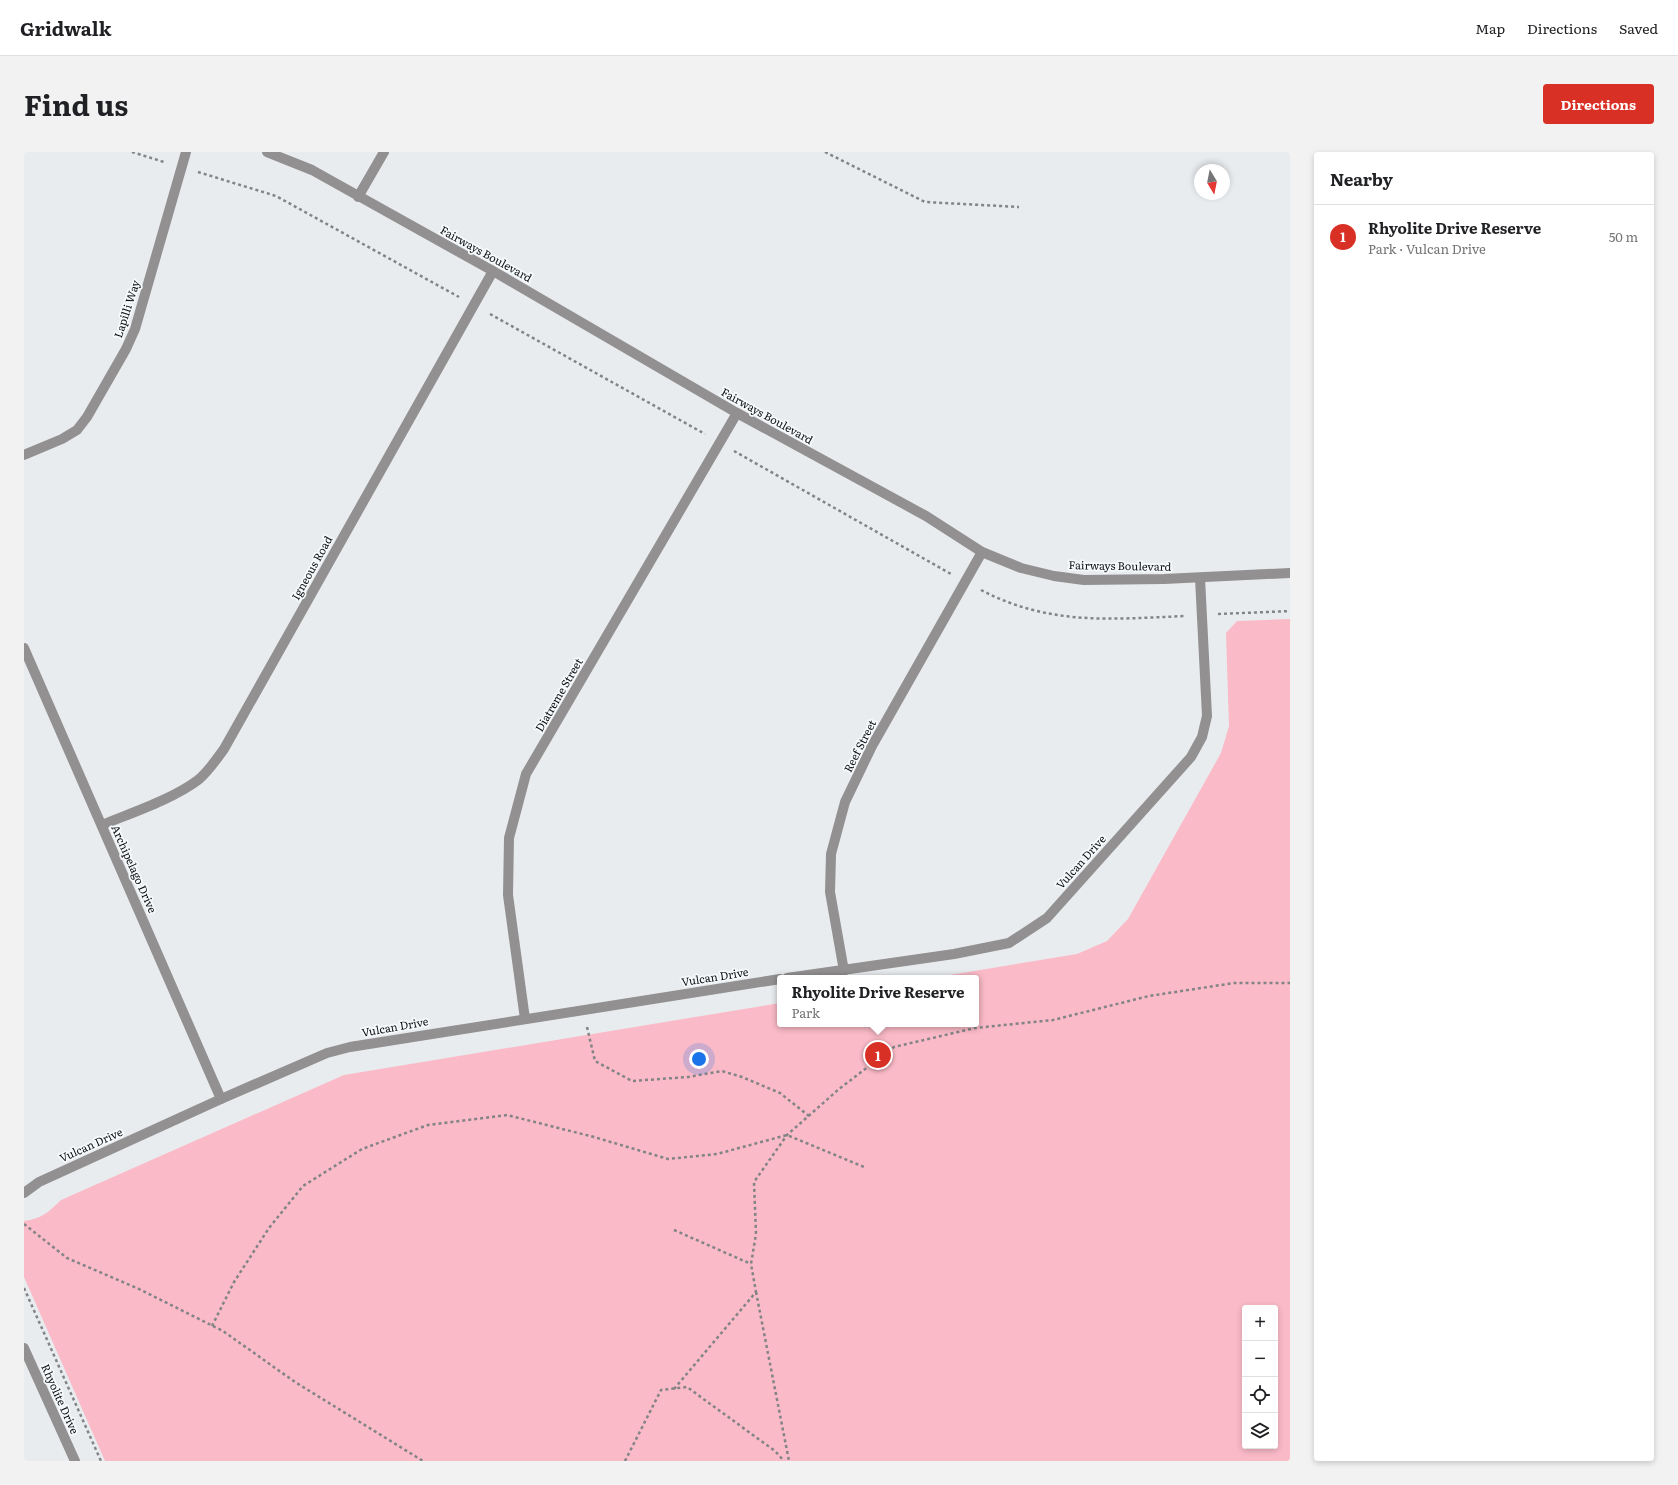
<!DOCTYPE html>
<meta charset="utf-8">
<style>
:root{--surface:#fff;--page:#f2f2f2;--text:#202124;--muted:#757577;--line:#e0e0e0;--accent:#d93025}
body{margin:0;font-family:Literata,serif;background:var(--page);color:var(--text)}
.controls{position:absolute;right:12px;bottom:12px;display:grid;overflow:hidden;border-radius:4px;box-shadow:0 2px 6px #0003}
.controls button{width:36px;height:36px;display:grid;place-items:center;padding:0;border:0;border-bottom:1px solid var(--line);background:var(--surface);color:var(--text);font:20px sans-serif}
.compass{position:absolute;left:1170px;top:12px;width:36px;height:36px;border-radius:50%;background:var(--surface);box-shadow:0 2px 6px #0003;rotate:170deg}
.you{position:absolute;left:675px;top:907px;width:14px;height:14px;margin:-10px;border:3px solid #fff;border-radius:50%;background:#1a73e8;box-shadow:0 0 0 6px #1a73e833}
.badge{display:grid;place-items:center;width:26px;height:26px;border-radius:50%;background:var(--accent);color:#fff;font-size:13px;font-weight:700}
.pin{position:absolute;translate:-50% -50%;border:2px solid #fff;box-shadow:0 1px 4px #0006}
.popup{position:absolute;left:753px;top:823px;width:202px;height:52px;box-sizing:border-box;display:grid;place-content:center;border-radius:4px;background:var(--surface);filter:drop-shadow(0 1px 3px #0005);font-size:13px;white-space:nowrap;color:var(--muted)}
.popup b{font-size:15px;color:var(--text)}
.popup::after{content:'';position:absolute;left:50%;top:100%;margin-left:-8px;border:8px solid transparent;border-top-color:var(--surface)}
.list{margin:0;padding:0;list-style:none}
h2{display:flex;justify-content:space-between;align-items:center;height:52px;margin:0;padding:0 16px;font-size:17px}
h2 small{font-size:13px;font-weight:400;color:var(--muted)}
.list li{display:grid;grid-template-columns:26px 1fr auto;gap:12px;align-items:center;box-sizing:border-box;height:64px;padding:0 16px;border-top:1px solid var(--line)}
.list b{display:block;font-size:15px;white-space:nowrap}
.list p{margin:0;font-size:13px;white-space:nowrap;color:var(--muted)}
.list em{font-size:13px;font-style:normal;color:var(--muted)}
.icon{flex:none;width:22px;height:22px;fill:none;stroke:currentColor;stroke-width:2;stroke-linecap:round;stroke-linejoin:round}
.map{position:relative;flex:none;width:1266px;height:1309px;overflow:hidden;border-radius:4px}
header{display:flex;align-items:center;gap:24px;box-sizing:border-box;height:56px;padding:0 20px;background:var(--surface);border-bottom:1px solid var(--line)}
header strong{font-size:19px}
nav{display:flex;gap:22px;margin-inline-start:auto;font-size:14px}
.intro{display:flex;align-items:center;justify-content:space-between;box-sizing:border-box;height:96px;padding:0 24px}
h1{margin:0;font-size:28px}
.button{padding:10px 18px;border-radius:4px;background:var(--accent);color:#fff;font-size:14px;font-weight:700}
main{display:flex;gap:24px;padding:0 24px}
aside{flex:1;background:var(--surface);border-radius:4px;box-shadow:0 2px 6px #0003}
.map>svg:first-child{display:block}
</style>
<header>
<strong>Gridwalk</strong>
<nav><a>Map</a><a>Directions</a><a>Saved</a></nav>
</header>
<div class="intro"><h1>Find us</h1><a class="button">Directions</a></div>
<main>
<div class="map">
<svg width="1266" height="1309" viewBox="0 0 1266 1309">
<rect width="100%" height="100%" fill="#e9ecef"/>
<path fill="#fabac7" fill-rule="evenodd" d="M1266 467V1309H81L0 1125V1069C17 1067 25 1060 37 1048L320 923 756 851V872H952V826H908L1053 802 1083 789 1104 767 1197 601 1205 574 1202 481 1213 469ZM1221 1156H1251V1294H1221Z"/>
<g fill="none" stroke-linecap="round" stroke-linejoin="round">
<g stroke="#828486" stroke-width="2.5" stroke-dasharray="3 3" stroke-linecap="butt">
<polyline points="108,0 140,10"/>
<polyline points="801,0 901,50 995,55"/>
<polyline points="174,20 252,44 435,145"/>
<polyline points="466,162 681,282"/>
<polyline points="710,299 927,422"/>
<path d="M957 438C1026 474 1087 467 1162 464"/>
<polyline points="1194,462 1266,459"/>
<polyline points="563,875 571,909 608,929 664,925 698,919 718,925 756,941 785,964"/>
<polyline points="0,1072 43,1106 115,1137 199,1179 271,1230 399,1309"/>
<polyline points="650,1078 727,1112"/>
<polyline points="0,1136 77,1309"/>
<polyline points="732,1140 765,1309"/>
<polyline points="188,1174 210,1130 245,1076 279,1034 338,997 404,973 483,963 570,985 644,1007 693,1002 763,983 840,1015"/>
<polyline points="650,1237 732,1140 727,1112 732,1082 730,1030 763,983 815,937 870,895 951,876 1029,868 1125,844 1210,831 1266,831"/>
<polyline points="601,1309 637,1238 663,1235 751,1299 760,1309"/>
</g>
<g stroke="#929090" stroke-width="10">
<polyline points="334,45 360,0"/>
<polyline points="0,303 38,287 53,278 63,265 102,197 111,177 162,0"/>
<polyline points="0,496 197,947"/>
<path d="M78 673C107 661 149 647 174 628 184 620 192 608 200 597L469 119"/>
<polyline points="820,819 806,740 807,702 821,650 848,594 958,400"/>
<polyline points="763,826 930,802 985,791 1023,766 1167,605 1178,585 1183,564 1176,426"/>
<polyline points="501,867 484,743 485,686 502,622 713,261"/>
<polyline points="0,1041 15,1030 197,947 303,901 326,895 756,827"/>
<polyline points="0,1196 51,1309"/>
</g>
<polyline stroke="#929090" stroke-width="10" points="243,0 288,18 469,119 713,261 902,364 958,400 997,416 1030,424 1060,428 1140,427 1266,421"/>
</g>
<g text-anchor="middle" stroke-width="3.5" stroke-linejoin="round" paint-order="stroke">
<g font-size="11" fill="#0f1011" stroke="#f6fafd">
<text transform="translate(462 102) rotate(29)" y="4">Fairways Boulevard</text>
<text transform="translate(103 157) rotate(-72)" y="4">Lapilli Way</text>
<text transform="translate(743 264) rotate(29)" y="4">Fairways Boulevard</text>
<text transform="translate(1096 414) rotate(1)" y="4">Fairways Boulevard</text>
<text transform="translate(288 416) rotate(-61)" y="4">Igneous Road</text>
<text transform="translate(535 543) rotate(-60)" y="4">Diatreme Street</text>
<text transform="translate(836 594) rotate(-63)" y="4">Reef Street</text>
<text transform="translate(1057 710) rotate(-48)" y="4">Vulcan Drive</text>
<text transform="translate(110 717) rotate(66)" y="4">Archipelago Drive</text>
<text transform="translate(691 825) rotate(-9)" y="4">Vulcan Drive</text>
<text transform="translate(371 875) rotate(-10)" y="4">Vulcan Drive</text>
<text transform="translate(67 993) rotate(-24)" y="4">Vulcan Drive</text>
<text transform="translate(36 1247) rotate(66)" y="4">Rhyolite Drive</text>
</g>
</g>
</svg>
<div class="controls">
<button>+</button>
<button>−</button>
<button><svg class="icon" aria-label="locate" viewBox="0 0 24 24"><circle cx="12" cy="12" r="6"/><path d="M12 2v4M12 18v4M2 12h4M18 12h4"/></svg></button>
<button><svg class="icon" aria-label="layers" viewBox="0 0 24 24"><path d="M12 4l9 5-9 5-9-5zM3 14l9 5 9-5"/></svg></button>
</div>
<svg class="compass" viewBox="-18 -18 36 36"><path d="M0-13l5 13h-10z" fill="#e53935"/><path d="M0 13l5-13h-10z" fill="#757577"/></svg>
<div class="you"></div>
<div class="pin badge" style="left:854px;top:903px">1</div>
<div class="popup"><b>Rhyolite Drive Reserve</b>Park</div>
</div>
<aside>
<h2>Nearby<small></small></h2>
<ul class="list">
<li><span class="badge">1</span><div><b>Rhyolite Drive Reserve</b><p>Park · Vulcan Drive</p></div><em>50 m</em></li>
</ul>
</aside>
</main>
